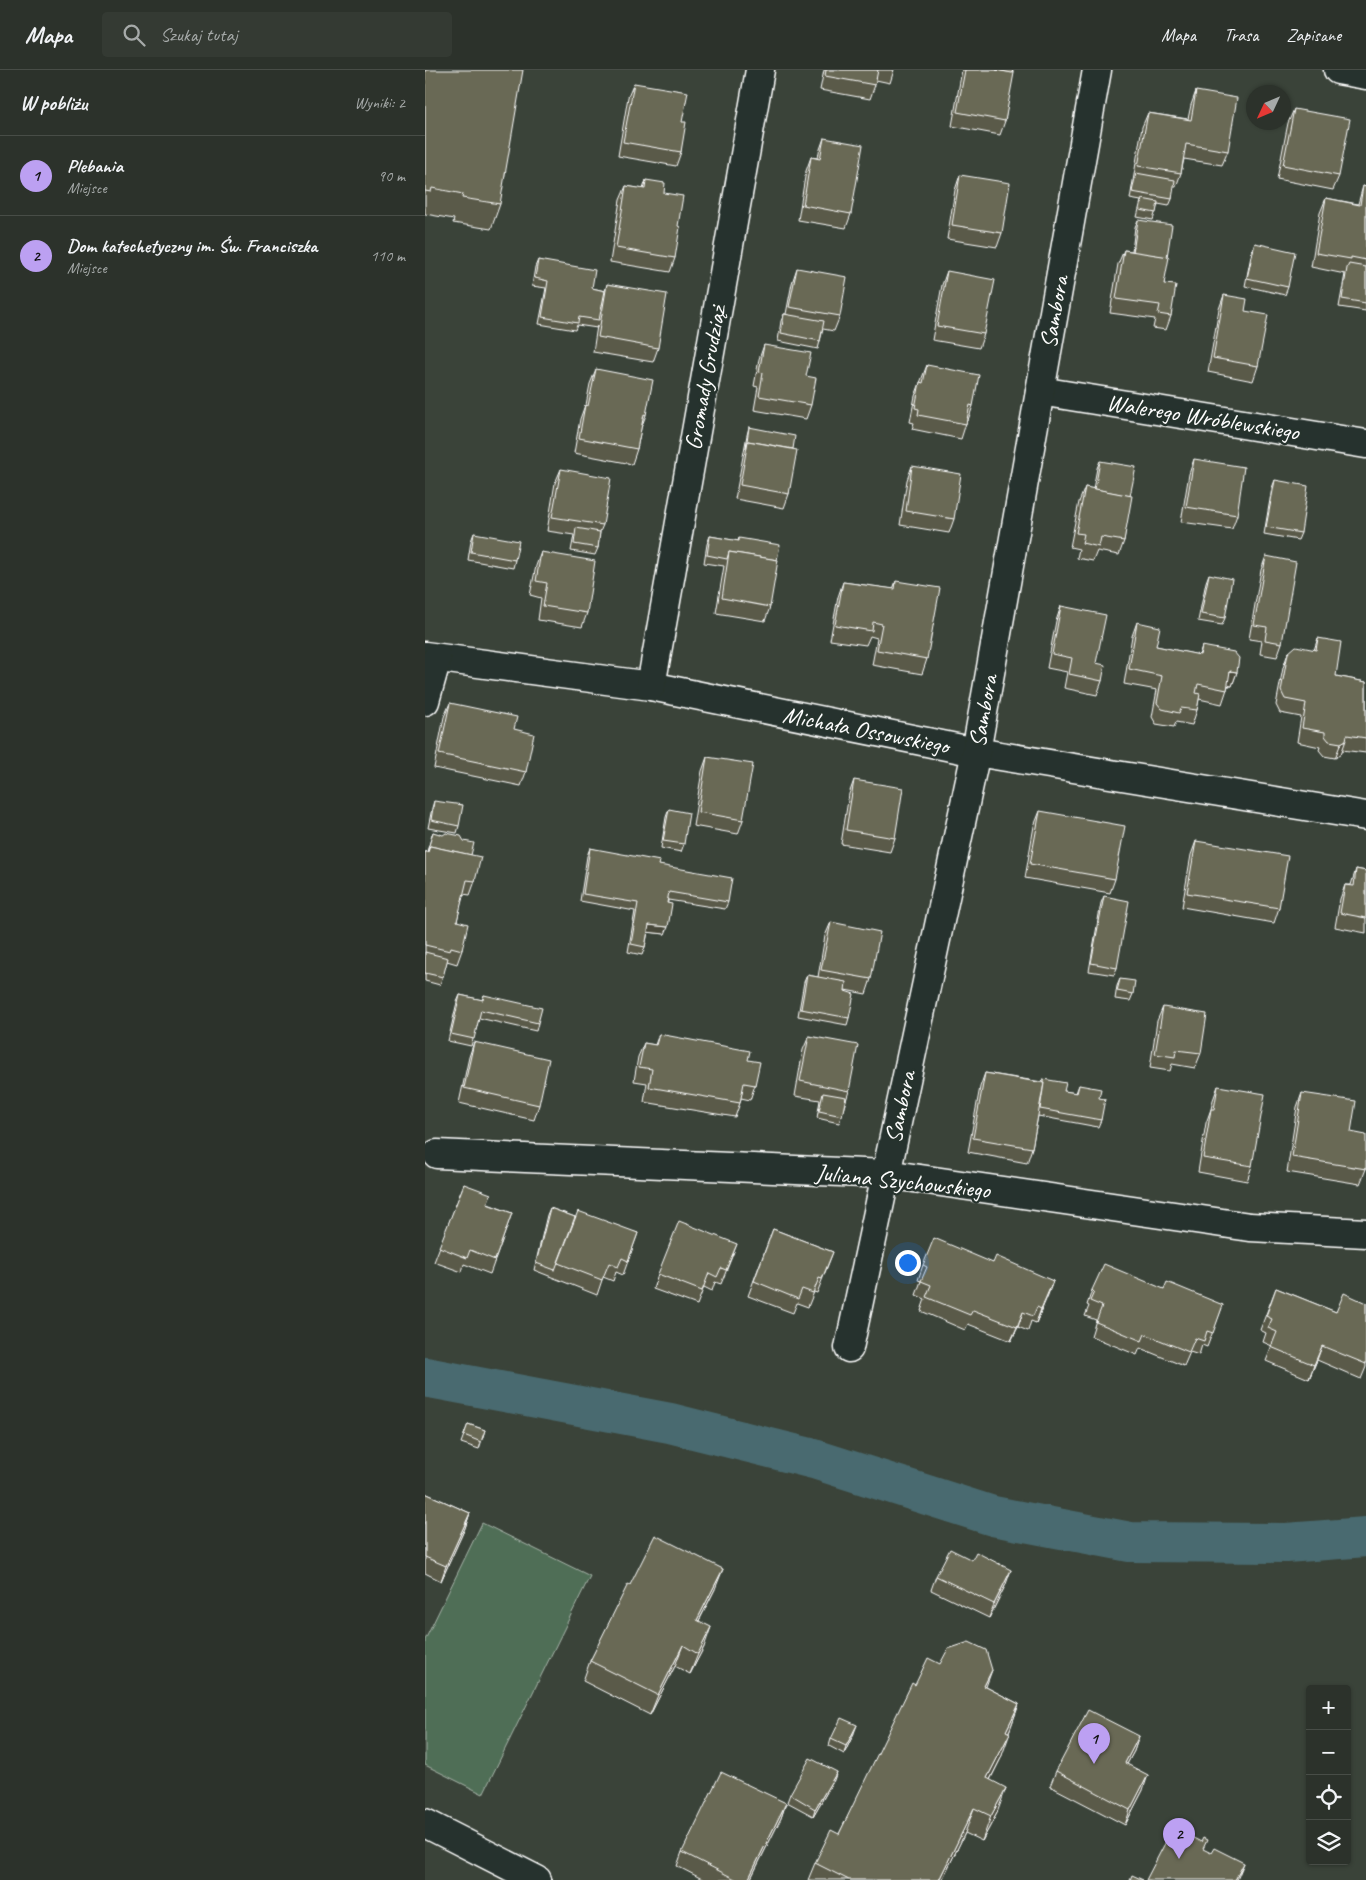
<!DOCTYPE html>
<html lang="pl">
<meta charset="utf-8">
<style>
:root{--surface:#2c322b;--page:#343a33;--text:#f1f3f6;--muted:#a6aaa9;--line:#484d47;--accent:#bca0f2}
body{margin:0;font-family:Caveat,sans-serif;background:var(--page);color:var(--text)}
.controls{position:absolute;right:15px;bottom:15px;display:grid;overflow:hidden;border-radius:5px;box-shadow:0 1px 4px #0004}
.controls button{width:45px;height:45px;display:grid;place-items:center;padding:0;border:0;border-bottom:1px solid var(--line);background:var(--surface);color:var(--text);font:25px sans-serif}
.compass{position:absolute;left:821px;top:15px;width:45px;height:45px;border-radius:50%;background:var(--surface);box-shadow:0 1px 4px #0004;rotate:226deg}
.you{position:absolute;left:482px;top:1192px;width:18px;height:18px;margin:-12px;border:4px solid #fff;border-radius:50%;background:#1a73e8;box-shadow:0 0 0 8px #1a73e833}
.badge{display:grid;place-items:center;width:32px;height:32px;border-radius:50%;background:var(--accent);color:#111;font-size:16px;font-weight:700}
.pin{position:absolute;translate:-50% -41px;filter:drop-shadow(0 1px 2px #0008)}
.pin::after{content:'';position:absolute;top:26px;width:18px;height:15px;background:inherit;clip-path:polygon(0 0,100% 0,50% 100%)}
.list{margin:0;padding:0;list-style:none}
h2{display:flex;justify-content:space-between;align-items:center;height:65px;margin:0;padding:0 20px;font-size:21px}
h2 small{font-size:16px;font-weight:400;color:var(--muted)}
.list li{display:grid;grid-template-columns:32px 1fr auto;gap:15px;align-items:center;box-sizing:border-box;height:80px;padding:0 20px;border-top:1px solid var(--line)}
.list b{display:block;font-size:19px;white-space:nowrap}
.list p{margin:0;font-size:16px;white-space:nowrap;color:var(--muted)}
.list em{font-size:16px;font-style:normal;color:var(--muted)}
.icon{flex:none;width:28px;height:28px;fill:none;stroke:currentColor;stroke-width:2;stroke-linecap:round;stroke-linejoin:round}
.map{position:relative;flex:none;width:941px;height:1810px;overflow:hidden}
header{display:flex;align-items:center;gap:30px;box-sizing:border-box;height:70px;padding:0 25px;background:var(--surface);border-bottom:1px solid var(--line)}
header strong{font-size:24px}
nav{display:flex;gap:28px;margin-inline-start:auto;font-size:18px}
.search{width:350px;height:45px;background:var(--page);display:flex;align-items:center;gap:12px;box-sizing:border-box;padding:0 18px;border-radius:5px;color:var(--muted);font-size:19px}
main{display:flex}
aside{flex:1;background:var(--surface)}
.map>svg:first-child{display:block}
</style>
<header>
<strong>Mapa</strong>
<div class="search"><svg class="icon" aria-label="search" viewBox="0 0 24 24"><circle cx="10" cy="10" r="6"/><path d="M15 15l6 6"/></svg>Szukaj tutaj</div>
<nav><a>Mapa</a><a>Trasa</a><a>Zapisane</a></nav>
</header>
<main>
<aside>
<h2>W pobliżu<small>Wyniki: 2</small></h2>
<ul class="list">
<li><span class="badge">1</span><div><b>Plebania</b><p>Miejsce</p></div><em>90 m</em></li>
<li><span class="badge">2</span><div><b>Dom katechetyczny im. Św. Franciszka</b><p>Miejsce</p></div><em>110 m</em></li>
</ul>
</aside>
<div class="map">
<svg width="941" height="1810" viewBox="0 0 941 1810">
<rect width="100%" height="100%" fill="#3a4339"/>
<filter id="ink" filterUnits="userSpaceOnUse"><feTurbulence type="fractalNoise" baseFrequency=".02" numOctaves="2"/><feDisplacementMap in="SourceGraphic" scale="10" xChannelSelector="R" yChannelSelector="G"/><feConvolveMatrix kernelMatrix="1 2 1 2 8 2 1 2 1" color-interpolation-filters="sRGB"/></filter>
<g filter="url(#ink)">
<polygon fill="#506e57" stroke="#a8b6ab" points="57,1453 165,1506 58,1724 0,1695 0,1570"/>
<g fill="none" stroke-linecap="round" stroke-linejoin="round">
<polyline stroke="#496b70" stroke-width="40" points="0,1307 245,1353 389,1389 568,1446 705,1472 861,1473 941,1467"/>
<g stroke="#fff" stroke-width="31">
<g id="street">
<polyline points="913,0 941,5"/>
<polyline points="615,321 941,374"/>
<polyline points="0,586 226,616 551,682 941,746"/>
<polyline points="226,616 335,0"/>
<polyline points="0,631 12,588"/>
<polyline points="12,1084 461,1104 825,1157 941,1163"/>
<polyline points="424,1278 551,682 672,0"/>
</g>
</g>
<g stroke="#fff" stroke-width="31">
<polyline id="secondary" points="0,1753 112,1810"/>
</g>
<use href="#street" stroke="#26332d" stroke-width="28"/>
<use href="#secondary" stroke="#26332d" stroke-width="28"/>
</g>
<g fill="#5a5a48" stroke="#fff">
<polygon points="0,0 75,134 66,159 28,153 29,149 0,144"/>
<polygon points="399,0 469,0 465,13 451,10 450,15 445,29 395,20"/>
<polygon points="537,0 588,0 580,51 575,65 527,56"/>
<polygon points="209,13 257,52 256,82 251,96 193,86 203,27"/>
<polygon points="771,21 803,81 797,95 759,89 756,103 751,117 748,117 747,129 744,136 733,134 728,150 712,147 716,131 705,129 717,57 723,43 763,49 766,35"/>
<polygon points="869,39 914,106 908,120 852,109 863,53"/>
<polygon points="399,68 426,144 421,158 373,150 381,101 386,87 393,88 394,82"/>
<polygon points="535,105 577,163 572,177 522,169 530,120"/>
<polygon points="221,110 239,123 250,188 245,202 185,192 195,130 201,116 218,119"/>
<polygon points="938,116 941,117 941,241 914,237 920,204 886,197 895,143 901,128 933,134"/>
<polygon points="713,150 742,187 739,214 746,246 741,260 728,258 730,249 685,243 693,194 699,180 707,181 710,157"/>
<polygon points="830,173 863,217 860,225 820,216 827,181"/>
<polygon points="113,190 167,218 180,221 182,214 233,278 228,292 168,282 172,256 172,258 152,255 150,260 114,254 121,218 107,216 110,197"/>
<polygon points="372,198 415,246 409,261 398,259 393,279 353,271 356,251 359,244 361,244 367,213"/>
<polygon points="522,201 559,264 554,278 507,270 517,215"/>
<polygon points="799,225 820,241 833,296 828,311 783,302 794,239"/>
<polygon points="339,275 386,335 381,349 329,340 333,317 329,316 334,289"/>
<polygon points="502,295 548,336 543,350 542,350 536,369 487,359 489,353 485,352 490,326"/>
<polygon points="171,299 221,345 216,358 212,379 207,394 149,383 155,349 160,335 161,335 165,314"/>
<polygon points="324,357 368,379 364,424 359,438 310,429 322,365"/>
<polygon points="769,389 812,445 807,459 756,452 764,404"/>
<polygon points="675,391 705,426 699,471 694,485 672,481 668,491 652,488 654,479 645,477 654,432 660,417 668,419 672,398"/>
<polygon points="487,396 529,449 524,463 475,455 482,410"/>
<polygon points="136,399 178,455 175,462 173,478 170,485 146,481 149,465 122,461 130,413"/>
<polygon points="850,410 876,463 873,470 839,464 847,418"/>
<polygon points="49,463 90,490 88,498 43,490 46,471"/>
<polygon points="285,466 313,471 314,468 345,537 340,551 291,543 299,496 279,493 282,474"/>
<polygon points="116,482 162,543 157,557 113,550 116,528 105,525 111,496"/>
<polygon points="841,486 857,573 852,587 835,584 837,571 824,569 836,500"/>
<polygon points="784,504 800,548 797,555 773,551 781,512"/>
<polygon points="471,511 502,589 497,604 447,595 452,568 445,566 441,575 405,570 413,527 418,512 468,519"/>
<polygon points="636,536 671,593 677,611 672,625 639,618 642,602 622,598 631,551"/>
<polygon points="712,552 731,576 774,585 777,576 812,602 807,616 803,616 797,634 774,629 772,640 767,655 751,652 749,657 731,654 727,647 732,620 699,614 707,566"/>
<polygon points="893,568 911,606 941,612 941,683 917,680 916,684 910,688 899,686 894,680 895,677 872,672 876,647 855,643 851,635 858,598 863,583 889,580"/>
<polygon points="25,633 89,659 101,702 96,716 9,698 19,647"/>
<polygon points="282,687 318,750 313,764 268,756 277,701"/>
<polygon points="429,710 470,768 465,782 416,774 424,724"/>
<polygon points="9,731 34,756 32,763 3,758 7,738"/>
<polygon points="244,739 259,774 256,782 236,778 241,747"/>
<polygon points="615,741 690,809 685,823 600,808 609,756"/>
<polygon points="8,762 46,785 50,811 45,825 38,824 32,851 37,880 32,894 22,891 15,915 0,911 0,782 2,782"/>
<polygon points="771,771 854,838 849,853 757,837 766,785"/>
<polygon points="165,778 234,795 303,832 300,839 243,830 240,864 223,862 220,877 217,885 203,882 210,841 155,831 162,786"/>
<polygon points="931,799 941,801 941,863 910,857 915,829 920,815 926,815"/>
<polygon points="679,826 692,898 689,905 664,901 676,833"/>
<polygon points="406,852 446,909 441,924 420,920 424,948 422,955 373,946 379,912 382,905 393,907 400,866"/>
<polygon points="695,909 708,924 705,931 690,929 692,916"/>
<polygon points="35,925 57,930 59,925 113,953 111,961 54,948 46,976 23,971 32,932"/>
<polygon points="738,937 776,983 770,998 747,994 745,1001 725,998 732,951"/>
<polygon points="234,964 323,990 330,1015 325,1030 316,1028 315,1033 310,1047 219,1032 222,1013 209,1011 213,987 219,973 230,975"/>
<polygon points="384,966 424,1021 414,1053 392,1048 395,1030 370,1026 378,980"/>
<polygon points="49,972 114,1035 109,1050 34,1033 44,987"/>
<polygon points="560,1003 617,1012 618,1009 639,1021 651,1023 654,1015 674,1028 676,1050 673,1057 613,1046 607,1078 602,1093 543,1082 555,1017"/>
<polygon points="793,1016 827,1096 822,1111 773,1102 781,1053 786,1039 788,1030"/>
<polygon points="877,1023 926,1062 941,1099 935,1114 862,1102 872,1037"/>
<polygon points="39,1114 63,1134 87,1143 65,1204 39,1194 37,1202 9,1192"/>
<polygon points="125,1138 150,1147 213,1163 198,1205 191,1202 188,1211 178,1207 172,1225 109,1200 122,1145"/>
<polygon points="348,1159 408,1182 392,1223 389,1222 383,1237 372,1233 368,1243 323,1226"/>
<polygon points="312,1174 296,1214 290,1212 287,1221 279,1217 272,1235 228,1219 233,1204"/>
<polygon points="568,1193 628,1211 611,1253 606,1251 603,1261 593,1257 586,1271 543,1254 540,1260 496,1241 500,1229 491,1225 496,1211 493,1210 498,1195"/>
<polygon points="851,1218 911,1242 941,1233 941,1297 936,1309 892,1290 884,1309 841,1291 847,1276 838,1272 841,1263 835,1260"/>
<polygon points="739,1219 798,1235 782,1277 777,1275 774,1285 765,1282 759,1296 715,1278 712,1285 666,1266 671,1250 660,1246 664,1236 662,1235 667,1220"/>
<polygon points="43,1354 60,1360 54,1379 36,1373"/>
<polygon points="0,1423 45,1443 40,1458 16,1511 0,1503"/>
<polygon points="511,1506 581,1514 564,1548 506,1520"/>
<polygon points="205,1515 290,1519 274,1551 279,1577 265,1604 250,1596 225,1645 158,1611 165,1591"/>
<polygon points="490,1615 561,1617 594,1634 584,1662 576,1688 565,1710 572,1743 557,1771 540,1763 517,1810 383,1810 390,1793 414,1764"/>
<polygon points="429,1663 419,1684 404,1676 406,1669"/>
<polygon points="714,1666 709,1681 702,1694 718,1720 700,1755 625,1716 631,1701"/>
<polygon points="409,1710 388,1746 362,1732 365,1724"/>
<polygon points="361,1733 356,1748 325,1810 279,1810 252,1796 257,1782"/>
</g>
<g fill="#4a4a3b" stroke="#fff">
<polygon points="805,601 812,602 807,616 800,615"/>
<polygon points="921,670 916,684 910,688 916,673"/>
<polygon points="224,855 243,857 240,864 221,862"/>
<polygon points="628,1211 623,1225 611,1253 616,1239"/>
<polygon points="598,1242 593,1257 586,1271 592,1257"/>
<polygon points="897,1276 892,1290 884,1309 889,1295"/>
<polygon points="45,1443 40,1458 16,1511 21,1496"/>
<polygon points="298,1499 290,1519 264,1570 272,1550"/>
<polygon points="586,1500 581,1514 564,1548 569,1534"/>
<polygon points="286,1557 279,1577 265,1604 273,1584"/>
<polygon points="258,1575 250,1596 225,1645 233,1625"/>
<polygon points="567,1600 558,1625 559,1616"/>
<polygon points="594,1634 585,1659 572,1686 581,1661"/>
<polygon points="432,1655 429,1663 419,1684 421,1676"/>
<polygon points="585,1663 576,1688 553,1733 562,1708"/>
<polygon points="714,1666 709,1681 695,1707 700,1693"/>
<polygon points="412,1702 409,1710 388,1746 390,1739"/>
<polygon points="723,1705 718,1720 700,1755 705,1740"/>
<polygon points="581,1718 572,1743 557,1771 566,1746"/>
<polygon points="361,1733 356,1748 325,1810 323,1810"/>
<polygon points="549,1738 540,1763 517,1810 514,1810"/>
<polygon points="819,1793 812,1810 810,1810"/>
</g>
<g fill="#696954" stroke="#fff">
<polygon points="0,0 98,0 75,134 37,128 38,124 7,118 6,122 0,121"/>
<polygon points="401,0 453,0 450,15 400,6"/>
<polygon points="540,0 571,0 589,3 580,51 532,42"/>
<polygon points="571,0 588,0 587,3"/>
<polygon points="209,13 263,22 257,52 261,52 256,82 198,72"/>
<polygon points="771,21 812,28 803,81 761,74 756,103 713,96 723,43 766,50"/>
<polygon points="869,39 925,49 914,106 858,95"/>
<polygon points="399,68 438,75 426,144 378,135 386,87 395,89"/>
<polygon points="711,103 750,110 747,129 707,122"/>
<polygon points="535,105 585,113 577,163 527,155"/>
<polygon points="221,110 240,113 239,123 258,126 253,156 255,157 250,188 191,178 201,116 220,119"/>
<polygon points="938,116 941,117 941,190 926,187 926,189 891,183 901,128 935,135"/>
<polygon points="717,129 733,132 731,143 715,140"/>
<polygon points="713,150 747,155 742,187 708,182"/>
<polygon points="830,173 870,182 863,217 822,208"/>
<polygon points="699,180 744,187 739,214 751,215 746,246 733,244 735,235 691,229"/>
<polygon points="113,190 170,200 167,218 180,221 174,250 154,247 153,253 117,247 123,211 110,208"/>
<polygon points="924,194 941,197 941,233 917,229 922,198"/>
<polygon points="372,198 422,207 415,246 364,237"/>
<polygon points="522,201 570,210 559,264 512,256"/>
<polygon points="182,214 242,224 233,278 173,267"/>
<polygon points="799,225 822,229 820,241 843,245 833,296 788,288"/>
<polygon points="359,244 399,251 395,271 356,263"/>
<polygon points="339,275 386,283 381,306 391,308 386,335 334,326 338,303 334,302"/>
<polygon points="502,295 554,305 548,336 545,335 541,354 493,345 494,339 490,338 495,312 498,313"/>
<polygon points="171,299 228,310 221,345 219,344 212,379 154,368 160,335 163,336"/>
<polygon points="324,357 370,366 368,379 323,371 321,378"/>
<polygon points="323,371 372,380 364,424 315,415"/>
<polygon points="769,389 819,397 812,445 761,437"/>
<polygon points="675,391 711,397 705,426 670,419"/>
<polygon points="487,396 536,404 529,449 481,441"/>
<polygon points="136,399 186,408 178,455 127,447"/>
<polygon points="850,410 883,416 876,463 841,457"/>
<polygon points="660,417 707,426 699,471 676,467 674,477 657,473 659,464 651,463"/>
<polygon points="151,458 175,462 173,478 149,474"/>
<polygon points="49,463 94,471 90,490 46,482"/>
<polygon points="285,466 314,471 314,468 355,475 352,490 304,482 302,489 282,485"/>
<polygon points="116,482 170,491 162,543 118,536 122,513 111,511"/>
<polygon points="304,482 353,490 345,537 297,528"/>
<polygon points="841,486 871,492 857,573 840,570 842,557 829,555"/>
<polygon points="784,504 807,509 800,548 776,544"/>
<polygon points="471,511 515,518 502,589 452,580 457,554 448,552 447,561 410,555 418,512 470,519"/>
<polygon points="636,536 681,545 671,593 680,595 677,611 644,604 647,588 627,584"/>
<polygon points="712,552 735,557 731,576 775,585 777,576 809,582 814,588 812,602 805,601 802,620 773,614 771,623 775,624 772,640 756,638 754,643 737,639 732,633 737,606 704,599"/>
<polygon points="893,568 916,572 911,606 941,612 941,668 922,665 921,670 916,673 904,671 900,666 900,662 877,658 881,633 860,629 856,621 863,583 871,576 891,580"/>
<polygon points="25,633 92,647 89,659 109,664 101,702 14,684"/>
<polygon points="282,687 328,694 318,750 273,742"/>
<polygon points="429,710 478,718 470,768 421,760"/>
<polygon points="9,731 38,735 34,756 6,750"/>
<polygon points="244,739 264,743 259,774 238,771"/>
<polygon points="615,741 700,756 690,809 605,794"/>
<polygon points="8,762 18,765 21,763 36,766 39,771 49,773 46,785 5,776 2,782"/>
<polygon points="771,771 863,786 854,838 762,823"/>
<polygon points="5,776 56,787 50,811 42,810 32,851 43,854 37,880 26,877 25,881 0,875 0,782 3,782"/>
<polygon points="165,778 235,791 234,795 307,808 303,832 244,822 242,833 247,834 243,857 224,855 220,877 206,874 213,833 158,824"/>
<polygon points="931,799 941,801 941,848 915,843 920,815 929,816"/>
<polygon points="679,826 704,831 692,898 666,893"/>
<polygon points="406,852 455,862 446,909 396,900"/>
<polygon points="0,882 23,888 18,907 0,903"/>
<polygon points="382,905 421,912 420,921 429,924 424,948 376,939"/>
<polygon points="695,909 710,911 708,924 692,921"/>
<polygon points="35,925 58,930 59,925 117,938 113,953 56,940 49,969 26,964"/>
<polygon points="738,937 782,944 776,983 751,980 750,987 730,984"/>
<polygon points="234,964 325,981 323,990 335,992 330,1015 319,1013 315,1033 224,1017 227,999 214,997 219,973 231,975"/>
<polygon points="384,966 433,975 424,1021 375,1011"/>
<polygon points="49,972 124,989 114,1035 39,1018"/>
<polygon points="560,1003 619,1013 607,1078 548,1068"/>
<polygon points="618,1009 641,1013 639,1021 652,1023 654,1015 676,1019 674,1028 680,1029 676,1050 615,1039 619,1013 618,1013"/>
<polygon points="793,1016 840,1024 827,1096 778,1088 786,1039 789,1039"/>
<polygon points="398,1023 421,1027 417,1046 394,1041"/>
<polygon points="877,1023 931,1031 926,1062 941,1065 941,1099 867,1087"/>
<polygon points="39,1114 66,1124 62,1134 87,1143 70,1190 45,1180 42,1188 14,1177"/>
<polygon points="125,1138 150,1147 130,1200 111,1193"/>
<polygon points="153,1141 213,1163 203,1191 197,1188 193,1197 184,1193 177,1210 133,1193"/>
<polygon points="254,1151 312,1174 301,1200 296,1198 292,1207 284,1203 277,1221 233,1204"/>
<polygon points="348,1159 408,1182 397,1209 394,1208 388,1223 377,1219 373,1229 329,1211"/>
<polygon points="509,1168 568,1193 571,1186 628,1211 616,1239 612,1237 608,1246 598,1242 592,1257 548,1240 545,1245 501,1227 506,1215 496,1211 502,1197 498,1195"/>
<polygon points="679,1194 739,1219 742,1212 798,1235 788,1263 782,1261 779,1271 770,1268 764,1282 720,1264 717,1271 671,1252 677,1236 665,1231 669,1222 667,1220"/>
<polygon points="851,1218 911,1242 919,1223 941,1233 941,1294 897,1276 889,1295 846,1277 852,1262 843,1258 847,1249 841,1246"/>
<polygon points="43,1354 60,1360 56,1372 39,1365"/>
<polygon points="0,1423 45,1443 21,1496 0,1487"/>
<polygon points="230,1465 298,1499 272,1550 286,1557 273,1584 258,1575 233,1625 165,1591 203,1514 205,1515"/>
<polygon points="525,1479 547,1490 551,1482 586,1500 569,1534 511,1506"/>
<polygon points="544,1572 561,1580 567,1600 559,1616 594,1634 581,1661 585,1663 562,1708 581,1718 566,1746 549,1738 514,1810 424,1810 390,1793 406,1760 414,1764 487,1613 490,1615 503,1588 515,1594 523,1579"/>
<polygon points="663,1640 714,1666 700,1693 723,1705 705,1740 631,1701"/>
<polygon points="416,1648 432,1655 421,1676 406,1669"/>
<polygon points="385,1688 412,1702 390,1739 365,1724"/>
<polygon points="296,1702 361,1733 323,1810 312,1810 257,1782"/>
<polygon points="750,1754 753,1755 751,1759 776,1772 778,1768 782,1770 778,1779 786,1783 789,1778 819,1793 810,1810 721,1810"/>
<polygon points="707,1805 718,1810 705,1810"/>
</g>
</g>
<g text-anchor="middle" stroke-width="4.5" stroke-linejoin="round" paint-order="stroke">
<g font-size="24" fill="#fff" stroke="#26332d">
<text transform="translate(629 242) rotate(-80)" y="8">Sambora</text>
<text transform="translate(280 308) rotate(-80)" y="8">Gromady Grudziąż</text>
<text transform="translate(778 347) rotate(9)" y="8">Walerego Wróblewskiego</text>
<text transform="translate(558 641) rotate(-80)" y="8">Sambora</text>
<text transform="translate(441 660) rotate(11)" y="8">Michała Ossowskiego</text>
<text transform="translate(475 1037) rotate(-78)" y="8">Sambora</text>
<text transform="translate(478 1111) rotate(6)" y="8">Juliana Szychowskiego</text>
</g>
</g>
</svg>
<div class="controls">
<button>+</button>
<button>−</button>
<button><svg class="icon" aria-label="locate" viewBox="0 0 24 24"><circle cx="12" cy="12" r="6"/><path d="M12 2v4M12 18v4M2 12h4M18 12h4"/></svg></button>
<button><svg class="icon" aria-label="layers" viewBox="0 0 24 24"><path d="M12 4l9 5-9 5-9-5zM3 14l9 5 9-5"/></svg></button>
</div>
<svg class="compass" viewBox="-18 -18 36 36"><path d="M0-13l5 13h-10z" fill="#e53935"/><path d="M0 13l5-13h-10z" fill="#a6aaa9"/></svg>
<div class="you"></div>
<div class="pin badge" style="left:669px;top:1694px">1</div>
<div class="pin badge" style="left:754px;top:1789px">2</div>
</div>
</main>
